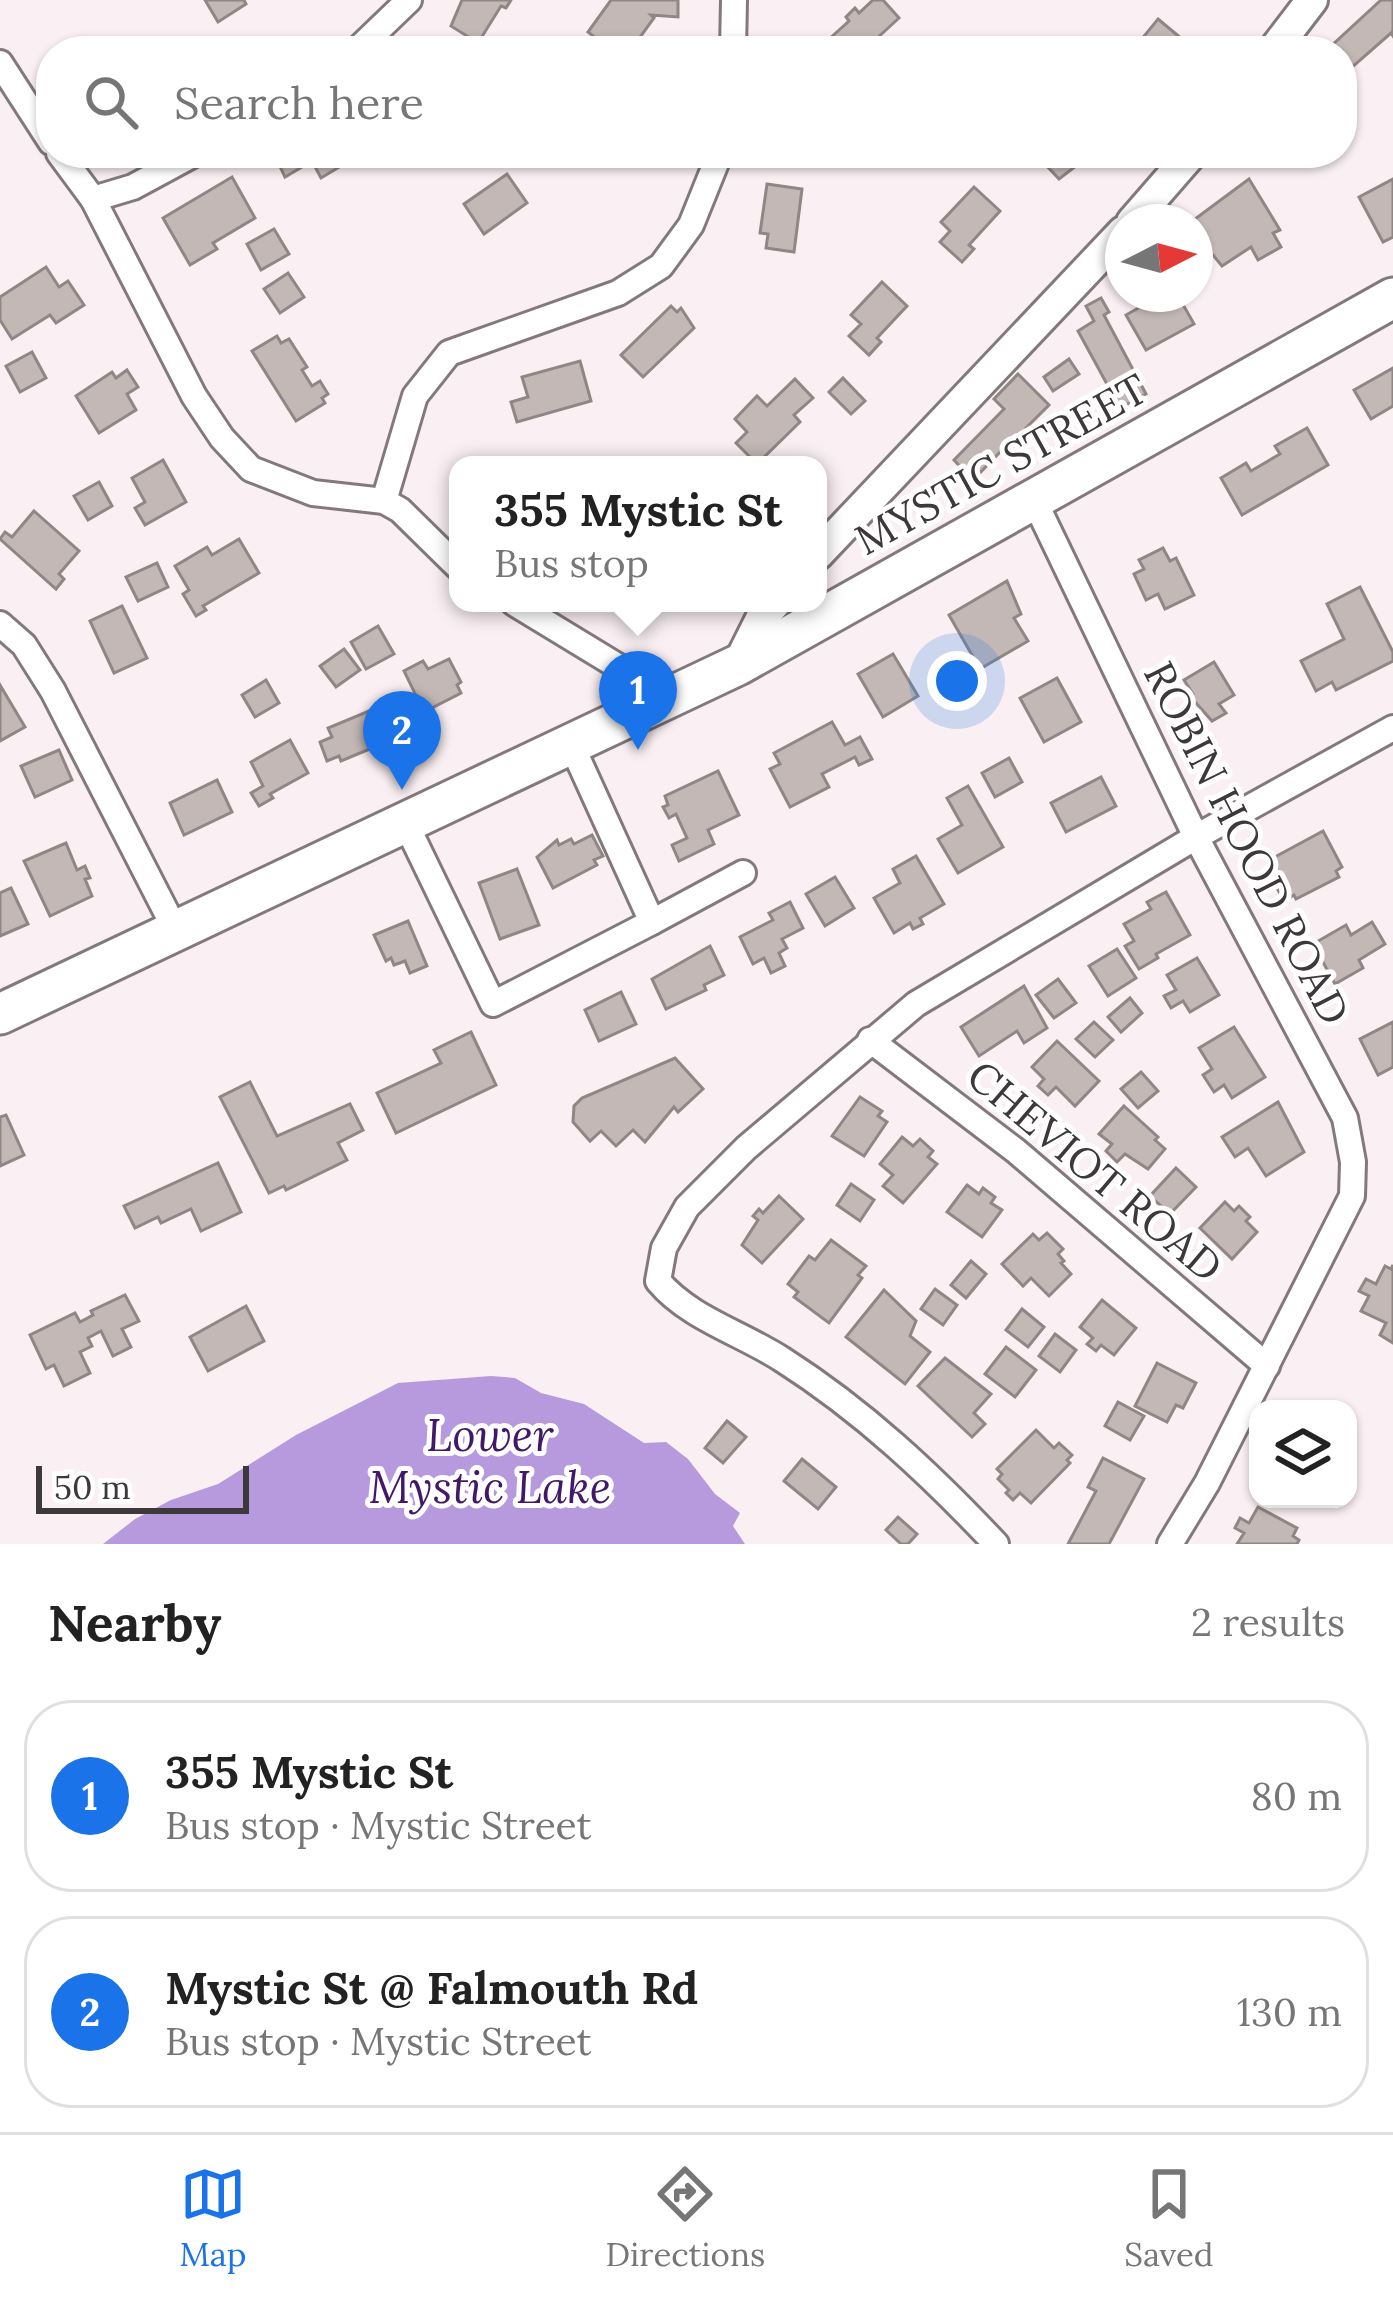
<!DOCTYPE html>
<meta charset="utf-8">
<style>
:root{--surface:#fff;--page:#f6f6f6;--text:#222;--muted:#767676;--line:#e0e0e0;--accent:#1a73e8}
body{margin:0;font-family:Lora,serif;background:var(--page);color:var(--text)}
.controls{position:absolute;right:36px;bottom:36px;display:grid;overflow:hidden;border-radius:24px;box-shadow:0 3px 9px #0004}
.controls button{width:108px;height:108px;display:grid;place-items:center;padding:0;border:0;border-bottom:3px solid var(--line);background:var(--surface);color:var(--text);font:60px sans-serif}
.compass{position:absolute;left:1105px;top:204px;width:108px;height:108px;border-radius:50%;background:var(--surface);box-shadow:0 3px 9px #0004;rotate:84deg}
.scale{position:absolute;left:36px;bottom:30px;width:213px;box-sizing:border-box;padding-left:12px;border:6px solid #3d3839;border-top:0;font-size:33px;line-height:42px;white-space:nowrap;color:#3d3839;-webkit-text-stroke:9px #fff;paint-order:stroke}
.you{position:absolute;left:957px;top:681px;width:42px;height:42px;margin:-30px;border:9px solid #fff;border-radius:50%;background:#1a73e8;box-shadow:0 0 0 18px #1a73e833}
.badge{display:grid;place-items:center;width:78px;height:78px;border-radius:50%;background:var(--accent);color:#fff;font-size:39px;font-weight:700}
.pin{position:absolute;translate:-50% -99px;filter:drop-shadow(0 3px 6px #0008)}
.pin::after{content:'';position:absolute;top:63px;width:42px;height:36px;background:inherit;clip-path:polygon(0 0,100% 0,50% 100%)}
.popup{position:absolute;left:449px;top:456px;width:378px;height:156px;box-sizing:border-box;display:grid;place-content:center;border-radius:24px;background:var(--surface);filter:drop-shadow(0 3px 9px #0005);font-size:39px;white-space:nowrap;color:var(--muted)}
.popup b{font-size:45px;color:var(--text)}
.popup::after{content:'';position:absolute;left:50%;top:100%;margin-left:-24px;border:24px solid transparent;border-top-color:var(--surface)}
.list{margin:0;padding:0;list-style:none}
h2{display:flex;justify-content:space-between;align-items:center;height:156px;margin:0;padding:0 48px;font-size:51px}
h2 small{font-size:39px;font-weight:400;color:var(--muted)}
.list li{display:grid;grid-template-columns:78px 1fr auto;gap:36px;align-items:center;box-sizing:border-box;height:192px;margin:0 24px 24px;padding:0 24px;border:3px solid var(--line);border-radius:48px}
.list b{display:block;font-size:45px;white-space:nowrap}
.list p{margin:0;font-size:39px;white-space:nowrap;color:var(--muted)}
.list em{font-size:39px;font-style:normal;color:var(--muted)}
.icon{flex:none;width:66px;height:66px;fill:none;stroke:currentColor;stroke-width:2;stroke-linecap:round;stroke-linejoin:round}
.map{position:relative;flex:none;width:1393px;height:1544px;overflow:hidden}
.search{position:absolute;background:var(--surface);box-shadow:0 3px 9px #0004;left:36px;right:36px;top:36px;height:132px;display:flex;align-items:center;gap:30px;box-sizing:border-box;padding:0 42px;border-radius:48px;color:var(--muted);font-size:45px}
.sheet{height:588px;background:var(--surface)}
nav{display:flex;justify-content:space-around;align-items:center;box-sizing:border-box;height:168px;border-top:3px solid var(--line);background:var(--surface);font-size:33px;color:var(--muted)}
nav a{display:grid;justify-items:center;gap:6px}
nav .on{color:var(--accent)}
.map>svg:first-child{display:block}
</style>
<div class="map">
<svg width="1393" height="1544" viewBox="0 0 1393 1544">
<rect width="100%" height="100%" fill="#faeff2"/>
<polygon fill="#b79ade" points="491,1376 515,1378 541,1393 584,1404 644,1443 666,1442 688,1459 715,1494 740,1513 733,1526 745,1544 103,1544 135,1519 171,1500 218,1484 296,1435 398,1383"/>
<g fill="#c3b8b6" stroke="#908684" stroke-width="3">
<polygon points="205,0 244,0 246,4 218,22"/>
<polygon points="462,0 511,0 506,8 501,6 478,43 451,26"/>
<polygon points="611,0 678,0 678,17 651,15 654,18 630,51 591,51 597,39 588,32"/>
<polygon points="873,0 883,0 899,18 863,51 816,51 849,21 846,17 855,8 859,13"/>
<polygon points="1381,0 1393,0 1393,36 1391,33 1350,69 1342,61 1342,51 1329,48"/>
<polygon points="1158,19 1188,44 1182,51 1132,51"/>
<polygon points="280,153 341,153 346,163 321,178 312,161 285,177 275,156"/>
<polygon points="1052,153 1093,153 1059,179 1043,162"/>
<polygon points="507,174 527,203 484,234 464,204"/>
<polygon points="232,177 255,218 213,243 217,249 190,265 163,218"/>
<polygon points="1249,179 1280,230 1273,233 1281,247 1258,260 1251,247 1222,266 1213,255 1198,266 1195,222 1191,222"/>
<polygon points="1393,179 1393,237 1383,242 1359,197"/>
<polygon points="767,184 802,189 794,252 766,248 768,234 760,233"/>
<polygon points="974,187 1000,211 969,245 974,249 962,262 940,242 950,231 941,222"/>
<polygon points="274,229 289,254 261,270 247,244"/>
<polygon points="46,267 59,287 68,281 84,305 56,323 50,315 12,339 0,320 0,297"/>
<polygon points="288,273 304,297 280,313 264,289"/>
<polygon points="882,282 907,306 877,338 881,342 869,355 849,336 861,324 851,315"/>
<polygon points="1163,294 1177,294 1194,324 1146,350 1126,315"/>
<polygon points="1101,298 1109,312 1104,315 1146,394 1120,408 1078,331 1094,321 1086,306"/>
<polygon points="671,306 677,312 681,308 694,328 643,377 621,355"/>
<polygon points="277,336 281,343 289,339 307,367 302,370 312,386 320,381 328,394 322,398 325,403 296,421 252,351"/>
<polygon points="32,352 46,378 20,392 6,366"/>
<polygon points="1069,359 1079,374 1053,391 1044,377"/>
<polygon points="580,361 591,401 517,422 511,402 528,397 522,377"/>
<polygon points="1393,368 1393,406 1371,419 1354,390"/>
<polygon points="127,370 138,387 127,394 136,410 99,433 76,396 112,372 116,378"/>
<polygon points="1018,374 1049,405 1026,428 1031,433 1009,456 1003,449 973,480 954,460 1004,409 994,399"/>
<polygon points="843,378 865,401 851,414 829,392"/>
<polygon points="795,379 813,398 794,415 800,422 757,464 736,443 747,432 735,419 757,396 767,406"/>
<polygon points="1307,428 1328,465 1242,515 1221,478 1246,463 1251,471 1280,454 1275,446"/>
<polygon points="163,460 186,502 145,525 135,508 145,502 132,478"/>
<polygon points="99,482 112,506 88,520 74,496"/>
<polygon points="34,511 79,551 59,574 64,579 56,589 0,539 5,532 12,537"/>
<polygon points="239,539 259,573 203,606 206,610 196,616 183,594 189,590 175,566 207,547 212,555"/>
<polygon points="1163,548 1170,561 1176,558 1194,595 1165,609 1158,594 1146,600 1134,574 1144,569 1139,560"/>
<polygon points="157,563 168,587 138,601 126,577"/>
<polygon points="1007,581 1021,614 1014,618 1028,641 980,669 949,615"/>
<polygon points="1360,587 1393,652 1393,661 1336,690 1332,682 1316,691 1301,661 1344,639 1327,604"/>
<polygon points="122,606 147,658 114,673 90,621"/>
<polygon points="378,626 394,654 366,669 351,642"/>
<polygon points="344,649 360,670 336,687 320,666"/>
<polygon points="893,654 918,696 883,717 858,674"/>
<polygon points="449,659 461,682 457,685 461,693 424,712 404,671 423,661 428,669"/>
<polygon points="1214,662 1234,695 1219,704 1226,713 1212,721 1196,703 1191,706 1187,698 1193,694 1184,680"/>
<polygon points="1057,678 1081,722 1044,742 1020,698"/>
<polygon points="266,680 279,703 255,717 242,695"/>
<polygon points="0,685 25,727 0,741"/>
<polygon points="369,711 382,744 341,761 339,756 327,761 320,742 332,737 328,728"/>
<polygon points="832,722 845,745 860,737 872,759 859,765 855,757 822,774 829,787 790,807 770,769 780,764 774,753"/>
<polygon points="290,740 308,773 270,794 273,798 259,806 251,793 263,786 251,762"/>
<polygon points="59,750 72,780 35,797 21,766"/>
<polygon points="1009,758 1022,782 995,797 982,773"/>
<polygon points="718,771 739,815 708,830 714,844 679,861 672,845 687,838 676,814 669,818 663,807 668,805 665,796"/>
<polygon points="1101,777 1116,806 1066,832 1051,803"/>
<polygon points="217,780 232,812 184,835 170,803"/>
<polygon points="968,786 1003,847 958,873 938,839 962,825 947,798"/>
<polygon points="1323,831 1342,867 1336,871 1339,877 1296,899 1294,895 1284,901 1266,868 1276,863 1273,858"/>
<polygon points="592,835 603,856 594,860 597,865 553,888 537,857 557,840 559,845 571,839 574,844"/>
<polygon points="66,843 77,870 85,866 90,878 85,879 92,896 50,916 24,861"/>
<polygon points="916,856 944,904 920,918 923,924 913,929 910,923 894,933 874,898 900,883 893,869"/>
<polygon points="517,869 539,925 500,939 479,883"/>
<polygon points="835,877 854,908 825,926 806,894"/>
<polygon points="11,888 28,924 0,936 0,893"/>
<polygon points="1166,892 1190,935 1156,954 1158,958 1139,969 1125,946 1134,941 1124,924 1151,909 1147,902"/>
<polygon points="790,902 803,928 782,939 787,948 779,953 785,966 771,973 764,958 753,964 740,937 773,920 769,913"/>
<polygon points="408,921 427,966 410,973 405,961 394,965 391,958 386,961 374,935"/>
<polygon points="1372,922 1385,944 1359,960 1363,968 1335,984 1313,944 1346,925 1351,935"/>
<polygon points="710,946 724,975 704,985 706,990 666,1009 652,979"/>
<polygon points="1117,949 1136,978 1108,996 1089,966"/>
<polygon points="1197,958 1219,995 1190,1012 1183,1001 1171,1008 1164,996 1176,990 1167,975"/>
<polygon points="1058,979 1076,1003 1054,1018 1036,995"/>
<polygon points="1024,986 1047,1028 1024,1043 1017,1031 979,1056 961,1027"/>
<polygon points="621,992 636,1024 599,1041 585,1010"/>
<polygon points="1130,998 1142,1013 1121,1032 1108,1017"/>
<polygon points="1094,1022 1113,1040 1095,1057 1076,1039"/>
<polygon points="1393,1022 1393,1067 1378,1075 1360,1039"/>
<polygon points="1234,1027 1265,1077 1232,1098 1224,1085 1214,1092 1203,1075 1212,1069 1199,1048"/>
<polygon points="471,1032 496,1085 396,1133 377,1093 441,1063 434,1050"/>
<polygon points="1057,1041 1099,1081 1075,1106 1056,1087 1048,1095 1038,1086 1044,1079 1032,1067"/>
<polygon points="675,1058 703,1089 678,1112 674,1107 645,1142 633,1130 616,1146 601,1131 590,1141 573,1122 574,1106 582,1098"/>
<polygon points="1141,1072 1158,1091 1138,1108 1121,1089"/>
<polygon points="250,1082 277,1136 350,1104 363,1130 338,1143 347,1160 286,1190 284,1186 269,1193 220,1097"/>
<polygon points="860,1097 882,1111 878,1116 887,1122 864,1156 832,1136"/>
<polygon points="1278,1102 1304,1152 1266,1176 1248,1148 1235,1157 1222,1137"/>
<polygon points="1124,1106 1158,1137 1155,1140 1165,1149 1148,1169 1125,1154 1117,1162 1106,1151 1112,1144 1099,1134"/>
<polygon points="6,1115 24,1155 0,1166 0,1117"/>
<polygon points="902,1137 913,1146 920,1139 933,1151 928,1157 937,1164 903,1203 883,1186 893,1175 880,1164"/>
<polygon points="218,1163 241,1212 201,1231 191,1209 161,1223 158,1217 135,1228 124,1206"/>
<polygon points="1176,1168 1196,1187 1170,1214 1150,1196"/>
<polygon points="851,1184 874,1200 860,1221 837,1205"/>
<polygon points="967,1185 979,1194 983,1188 995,1197 991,1203 1002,1210 982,1237 947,1212"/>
<polygon points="779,1196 803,1219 762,1263 742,1245 758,1220 753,1216 759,1209 763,1213"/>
<polygon points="1225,1202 1234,1211 1239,1206 1250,1217 1246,1221 1257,1232 1232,1259 1200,1228"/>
<polygon points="1047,1233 1063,1249 1058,1254 1064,1261 1061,1263 1071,1274 1049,1296 1031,1278 1023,1286 1002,1264 1033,1234 1039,1240"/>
<polygon points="831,1240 866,1266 858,1275 862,1278 829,1323 794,1297 798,1292 788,1284 809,1256 815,1260"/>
<polygon points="971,1261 986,1274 966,1298 951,1285"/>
<polygon points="1393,1265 1393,1343 1380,1335 1386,1323 1361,1311 1369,1296 1359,1291 1366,1279 1376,1284 1385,1266 1391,1269"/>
<polygon points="935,1289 957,1305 943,1325 921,1309"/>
<polygon points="884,1290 916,1321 910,1336 930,1352 905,1384 846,1337"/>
<polygon points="125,1295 139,1321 122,1329 131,1347 113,1356 101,1331 88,1338 92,1346 80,1352 90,1373 64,1386 54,1365 46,1369 30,1335 75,1313 80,1322 93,1315 91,1311"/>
<polygon points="1102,1300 1136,1328 1114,1355 1101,1345 1096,1351 1087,1344 1093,1338 1080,1327"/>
<polygon points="246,1306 264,1341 208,1371 190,1337"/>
<polygon points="1022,1309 1044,1327 1028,1347 1006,1330"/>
<polygon points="1055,1334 1076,1350 1060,1372 1039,1356"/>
<polygon points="1006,1347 1036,1370 1015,1397 985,1374"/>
<polygon points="945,1358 991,1394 974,1413 985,1424 972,1437 918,1386"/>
<polygon points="1157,1363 1196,1383 1183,1408 1176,1405 1167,1422 1135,1406"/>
<polygon points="1118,1402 1144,1416 1130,1440 1105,1426"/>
<polygon points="727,1421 746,1437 723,1463 705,1448"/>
<polygon points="1036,1430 1054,1448 1059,1443 1072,1455 1067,1460 1070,1463 1031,1503 1020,1493 1013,1500 1006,1493 1009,1490 998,1479 1002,1474 997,1469"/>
<polygon points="1103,1458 1144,1479 1109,1544 1068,1544 1096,1491 1088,1487"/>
<polygon points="802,1459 836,1487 818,1509 784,1481"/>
<polygon points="1258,1507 1297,1528 1293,1536 1299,1540 1297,1544 1237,1544 1244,1533 1235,1528 1240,1518 1249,1523"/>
<polygon points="898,1517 917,1534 908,1544 901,1544 886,1530"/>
</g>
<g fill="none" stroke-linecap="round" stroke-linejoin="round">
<g stroke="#83797b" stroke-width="30">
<g id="minor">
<polyline points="356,51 409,0"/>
<polyline points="733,51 734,0"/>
<polyline points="0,63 51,142"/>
<polyline points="59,153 93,199 194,396 222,438 251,469 313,493 384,501"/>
<polyline points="93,199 133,187 196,153"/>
<polyline points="1035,502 1196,837 1345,1118 1353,1162 1352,1196 1207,1483 1170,1544"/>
<polyline points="458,567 400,510 384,501 415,396 449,353 618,293 661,266 691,225 720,153"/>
<polyline points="514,603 670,698"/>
<polyline points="0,624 24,645 53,691 175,929"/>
<polyline points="406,824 493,1004 652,922 572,746"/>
<polyline points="652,922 743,873"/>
<polyline points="870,1040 1016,1151 1267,1366"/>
<path d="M996 1544C931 1475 863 1411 783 1360 742 1333 690 1319 658 1281L664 1248 687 1207 746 1148 916 1004 1196 837 1393 728"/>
</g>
</g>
<g stroke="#83797b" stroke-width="36">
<g id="tertiary">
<polyline points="1273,51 1312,0"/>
<polyline points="1132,222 1192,153"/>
<polyline points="818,554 1123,232"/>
<polyline points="738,665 761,619 775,603"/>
</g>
</g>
<g stroke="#83797b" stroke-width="45">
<polyline id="trunk" points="0,1014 738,665 1393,298"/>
</g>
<use href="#minor" stroke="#fff" stroke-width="24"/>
<use href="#tertiary" stroke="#fff" stroke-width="30"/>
<use href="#trunk" stroke="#fff" stroke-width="39"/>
</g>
<g text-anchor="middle" stroke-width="10" stroke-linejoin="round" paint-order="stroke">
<g font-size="42" fill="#3d3839" stroke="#fff">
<text transform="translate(1001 464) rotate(-29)" y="15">MYSTIC STREET</text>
<text transform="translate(1247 843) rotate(63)" y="15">ROBIN HOOD ROAD</text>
<text transform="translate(1095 1171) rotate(40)" y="15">CHEVIOT ROAD</text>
</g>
<g font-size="45" font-style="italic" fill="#421969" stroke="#fff">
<text x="490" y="1451">Lower<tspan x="490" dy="52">Mystic Lake</tspan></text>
</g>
</g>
</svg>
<div class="controls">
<button><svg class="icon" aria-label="layers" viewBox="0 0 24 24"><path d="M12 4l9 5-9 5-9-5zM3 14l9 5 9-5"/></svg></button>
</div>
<svg class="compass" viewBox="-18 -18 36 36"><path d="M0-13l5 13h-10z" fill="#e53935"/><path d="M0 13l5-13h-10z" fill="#767676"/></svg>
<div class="scale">50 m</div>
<div class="you"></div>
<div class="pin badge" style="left:638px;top:750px">1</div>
<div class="popup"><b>355 Mystic St</b>Bus stop</div>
<div class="pin badge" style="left:402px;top:790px">2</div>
<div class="search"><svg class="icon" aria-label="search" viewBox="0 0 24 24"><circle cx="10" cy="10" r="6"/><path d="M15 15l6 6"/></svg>Search here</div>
</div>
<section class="sheet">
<h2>Nearby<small>2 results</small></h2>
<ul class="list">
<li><span class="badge">1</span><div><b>355 Mystic St</b><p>Bus stop · Mystic Street</p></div><em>80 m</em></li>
<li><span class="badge">2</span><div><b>Mystic St @ Falmouth Rd</b><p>Bus stop · Mystic Street</p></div><em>130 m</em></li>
</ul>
</section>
<nav>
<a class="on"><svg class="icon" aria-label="map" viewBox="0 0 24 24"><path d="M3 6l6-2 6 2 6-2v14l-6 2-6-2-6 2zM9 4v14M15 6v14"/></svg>Map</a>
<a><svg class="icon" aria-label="directions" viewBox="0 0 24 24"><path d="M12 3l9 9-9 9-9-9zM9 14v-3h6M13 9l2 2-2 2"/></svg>Directions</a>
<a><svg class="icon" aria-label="saved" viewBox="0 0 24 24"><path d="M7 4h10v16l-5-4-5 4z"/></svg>Saved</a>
</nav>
